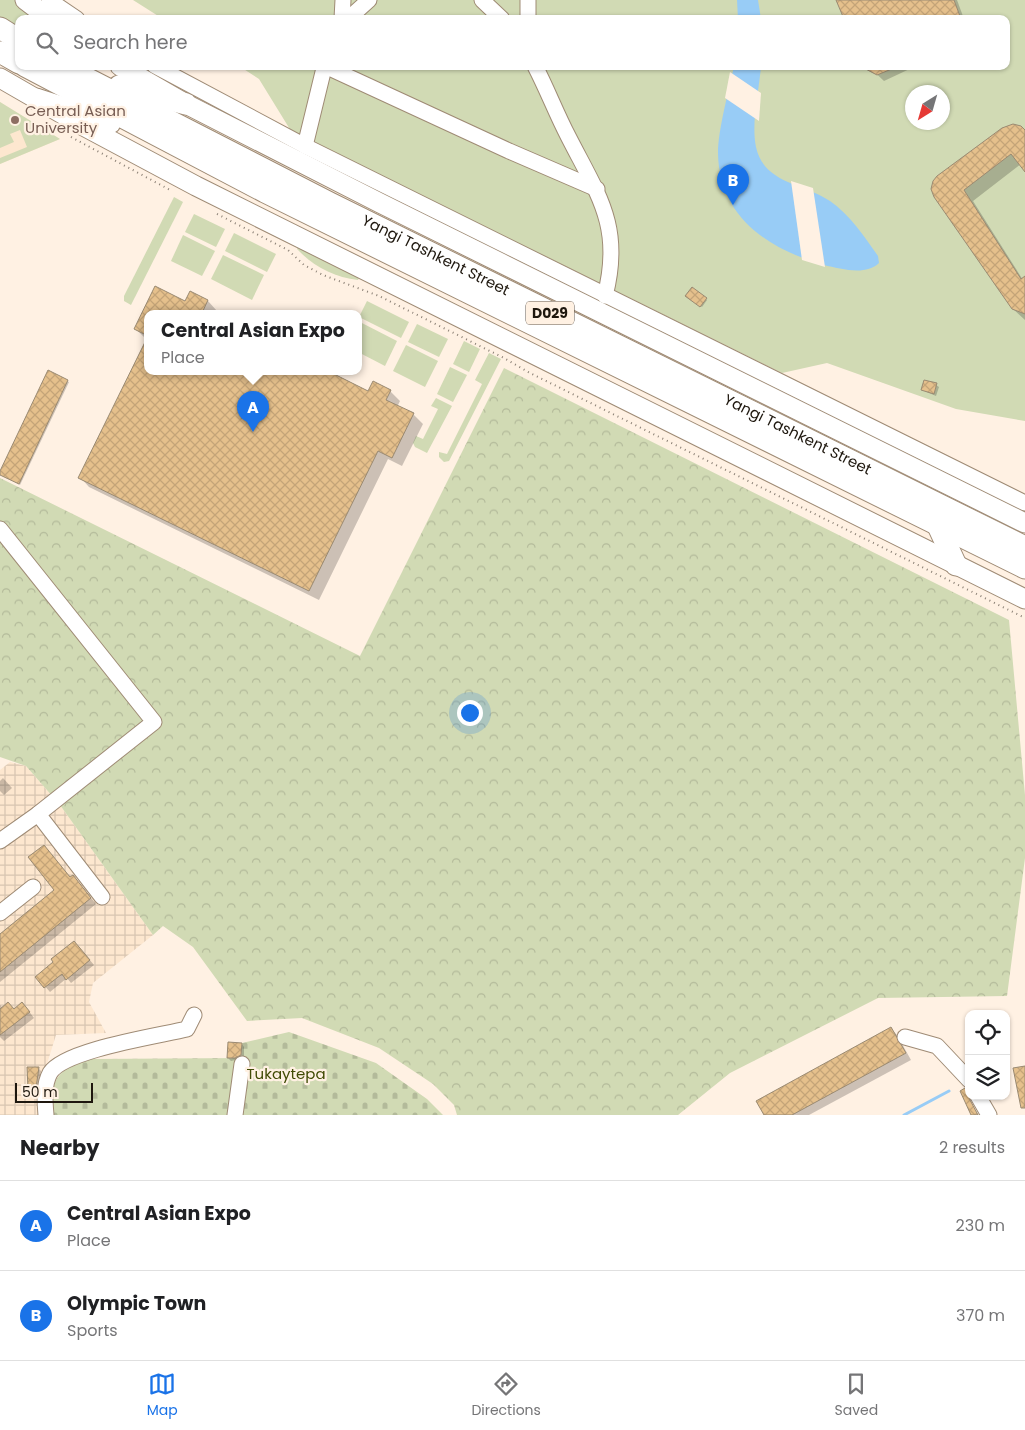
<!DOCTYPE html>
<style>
:root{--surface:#fff;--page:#f2f2f2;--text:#202124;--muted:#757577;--line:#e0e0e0;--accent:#1a73e8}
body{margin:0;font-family:Poppins,sans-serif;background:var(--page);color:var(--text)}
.controls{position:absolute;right:15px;bottom:15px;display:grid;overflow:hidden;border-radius:10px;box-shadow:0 1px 4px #0004}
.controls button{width:45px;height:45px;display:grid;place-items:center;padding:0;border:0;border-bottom:1px solid var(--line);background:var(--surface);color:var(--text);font:25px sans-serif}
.compass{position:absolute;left:905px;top:85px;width:45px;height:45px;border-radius:50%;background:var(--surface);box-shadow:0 1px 4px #0004;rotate:217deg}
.scale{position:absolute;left:15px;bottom:12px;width:78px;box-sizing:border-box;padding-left:5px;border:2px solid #1e170e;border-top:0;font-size:14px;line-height:18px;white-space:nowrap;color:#1e170e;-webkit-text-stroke:4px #fff1e3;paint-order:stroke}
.you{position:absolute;left:469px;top:712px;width:18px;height:18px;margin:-12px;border:4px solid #fff;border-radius:50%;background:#1a73e8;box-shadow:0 0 0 8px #1a73e833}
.badge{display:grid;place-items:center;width:32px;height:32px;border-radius:50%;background:var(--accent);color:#fff;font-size:16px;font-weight:700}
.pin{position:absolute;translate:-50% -41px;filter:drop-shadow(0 1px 2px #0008)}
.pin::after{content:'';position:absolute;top:26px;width:18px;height:15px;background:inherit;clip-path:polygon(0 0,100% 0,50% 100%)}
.popup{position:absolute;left:144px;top:310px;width:218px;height:65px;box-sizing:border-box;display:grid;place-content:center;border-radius:10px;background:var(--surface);filter:drop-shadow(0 1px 4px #0005);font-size:16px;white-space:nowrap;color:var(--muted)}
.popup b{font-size:19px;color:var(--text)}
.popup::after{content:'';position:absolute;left:50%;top:100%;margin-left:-10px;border:10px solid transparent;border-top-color:var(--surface)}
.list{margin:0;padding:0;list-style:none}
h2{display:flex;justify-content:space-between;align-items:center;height:65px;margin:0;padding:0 20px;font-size:21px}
h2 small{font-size:16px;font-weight:400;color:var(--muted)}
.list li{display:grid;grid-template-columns:32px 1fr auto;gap:15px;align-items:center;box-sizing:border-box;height:90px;padding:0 20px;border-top:1px solid var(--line)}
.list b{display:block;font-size:19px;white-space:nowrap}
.list p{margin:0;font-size:16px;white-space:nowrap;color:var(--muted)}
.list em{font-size:16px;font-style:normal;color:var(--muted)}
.icon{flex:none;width:28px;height:28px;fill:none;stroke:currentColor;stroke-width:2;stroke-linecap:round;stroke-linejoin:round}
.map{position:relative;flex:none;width:1025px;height:1115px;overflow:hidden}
.search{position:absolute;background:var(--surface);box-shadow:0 1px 4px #0004;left:15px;right:15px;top:15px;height:55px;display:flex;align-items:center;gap:12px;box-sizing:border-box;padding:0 18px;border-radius:10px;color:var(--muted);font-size:19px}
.sheet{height:245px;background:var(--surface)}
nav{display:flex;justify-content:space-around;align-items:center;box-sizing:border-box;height:70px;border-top:1px solid var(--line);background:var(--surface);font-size:14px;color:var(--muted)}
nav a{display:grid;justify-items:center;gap:2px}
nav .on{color:var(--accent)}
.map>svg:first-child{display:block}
</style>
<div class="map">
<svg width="1025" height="1115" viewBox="0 0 1025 1115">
<defs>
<pattern id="industrial-grid" width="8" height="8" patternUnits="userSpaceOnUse" patternTransform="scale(1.25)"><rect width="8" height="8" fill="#fde7cf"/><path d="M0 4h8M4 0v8" fill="none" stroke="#d8c5b1"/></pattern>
<pattern id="forest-crowns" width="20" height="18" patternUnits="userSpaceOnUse" patternTransform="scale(1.25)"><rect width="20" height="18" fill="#d1dab4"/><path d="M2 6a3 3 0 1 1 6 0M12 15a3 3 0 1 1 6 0" fill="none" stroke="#b3ba9a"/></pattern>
<pattern id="cemetery-stones" width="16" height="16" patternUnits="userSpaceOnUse" patternTransform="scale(1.25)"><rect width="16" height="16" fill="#d1dab4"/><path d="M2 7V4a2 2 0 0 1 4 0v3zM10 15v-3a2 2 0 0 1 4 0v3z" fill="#b3ba9a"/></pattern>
<pattern id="building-cross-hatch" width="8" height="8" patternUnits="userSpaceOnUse" patternTransform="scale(1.25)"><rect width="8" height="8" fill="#e5c08c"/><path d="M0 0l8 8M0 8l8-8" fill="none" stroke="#c4a478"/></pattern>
</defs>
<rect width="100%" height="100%" fill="#fff1e3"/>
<polygon fill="#fde7cf" points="0,102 60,139 0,164"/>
<polygon fill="url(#industrial-grid)" points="10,762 26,766 60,805 153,935 93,983 89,1002 106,1033 56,1035 42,1080 43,1115 0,1115 0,770"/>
<g fill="#d1dab4" fill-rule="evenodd">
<polygon points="0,0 15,0 41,19 19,19 19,29 0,18"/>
<path d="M133 0H1025V421L956 409 827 363 782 373 291 131 259 79 239 66H1006V19H163ZM912 92H942V122H912Z"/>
<polygon points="0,102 60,139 0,164 0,158 27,147 20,130 10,134 14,142 0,148"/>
<polygon points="174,197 183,202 131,305 124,301 124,296"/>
<polygon points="194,214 225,229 216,247 185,232"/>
<polygon points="234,233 276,254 267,272 225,251"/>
<polygon points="183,235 215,251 202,276 171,261"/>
<path d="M298 247 359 278 358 280C334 277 314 267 297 249Z"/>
<polygon points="223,255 264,275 252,300 211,279"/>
<polygon points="367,301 409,322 401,338 359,317"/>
<polygon points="358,321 397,341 385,366 358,352"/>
<polygon points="417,324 448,339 439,357 408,342"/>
<polygon points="464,341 480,349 469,372 453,364"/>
<polygon points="406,345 438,361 425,387 393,371"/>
<polygon points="489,353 501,359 449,461 444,462 439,457 439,452 447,454 482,384 475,380"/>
<polygon points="450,367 467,375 453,402 437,394"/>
<polygon points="436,398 452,406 427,453 415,447 413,443 416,436 423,439 438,409 431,406"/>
</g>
<polygon fill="url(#forest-crowns)" points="504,368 1009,620 1025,795 1025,858 1007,996 878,998 730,1073 678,1115 457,1115 454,1105 433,1084 379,1048 302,1018 247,1021 193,947 163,926 153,935 60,805 26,766 0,757 0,478 360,656"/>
<path fill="url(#cemetery-stones)" d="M289 1032 376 1063 427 1099 443 1115H52C50 1080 56 1069 91 1059L241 1058 242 1043Z"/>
<g fill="#98ccf6">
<polygon points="737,0 758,0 761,19 738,19"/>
<path d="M734 66H761C759 92 751 122 756 147 764 184 804 183 830 201 850 215 864 236 878 256L879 263C866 276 841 269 824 265 768 249 719 217 718 153 718 130 729 90 734 66Z"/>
</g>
<g fill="#fff1e3">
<polygon points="730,72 761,93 759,121 725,98"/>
<polygon points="791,181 813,188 825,267 802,260"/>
</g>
<g fill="#0003">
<polygon points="838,0 957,0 964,19 846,19"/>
<polygon points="868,66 916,66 884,81"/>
<polygon points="1025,132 1025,170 1021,164 973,201 1023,280 1025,278 1025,320 1013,309 935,196"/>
<polygon points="156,288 186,302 191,293 208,301 217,311 216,313 148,313 148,371 338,371 335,376 369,392 373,383 390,391 400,401 397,407 413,414 423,424 402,466 388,459 319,600 89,487 80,477 147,340 136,329"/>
<polygon points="692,288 707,300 702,307 686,296"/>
<polygon points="48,372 69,382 20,485 0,474"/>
<polygon points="936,385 939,387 936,396 922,390"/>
<polygon points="3,778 12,788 4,795 0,791 0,781"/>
<polygon points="44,846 70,878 73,876 78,882 96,904 0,982 0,936 56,890"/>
<polygon points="79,947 94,965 71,983 67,978 50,992 37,977"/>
<polygon points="0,1005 3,1008 28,1010 34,1018 4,1041 0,1037"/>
<polygon points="891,1029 897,1035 911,1060 809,1115 765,1115"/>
<polygon points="242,1044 244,1047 244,1058 231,1061 228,1058"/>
<polygon points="38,1068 41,1071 38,1091 32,1091 29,1088"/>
</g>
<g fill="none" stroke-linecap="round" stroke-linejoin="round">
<polyline stroke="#98ccf6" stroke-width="3" points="904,1115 949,1091"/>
</g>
<g fill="url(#building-cross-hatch)" stroke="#9a8a72">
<polygon points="836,0 954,0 961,19 844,19"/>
<polygon points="860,66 899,66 877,75"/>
<polygon points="1013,124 1021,126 1025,130 1025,172 1011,154 964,190 1021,279 1025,276 1025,314 1012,309 934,197 931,189 933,181 937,176 1002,128"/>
<polygon points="155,286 185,301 190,291 208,300 202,313 148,313 148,371 328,371 368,391 373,381 391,390 386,400 414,413 392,458 378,451 309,591 78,478 148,336 134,329"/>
<polygon points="692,287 707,298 700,307 685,296"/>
<polygon points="48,370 68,380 19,484 0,475 0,471"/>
<polygon points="924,380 937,383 934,394 921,390"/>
<polygon points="44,845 70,877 73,875 91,898 0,972 0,934 54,890 28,857"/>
<polygon points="74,941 90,960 66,980 62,974 44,988 35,977 53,962 51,959"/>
<polygon points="8,1002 14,1009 22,1002 30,1012 0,1035 0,1009"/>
<polygon points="891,1027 906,1053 792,1115 764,1115 756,1101"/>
<polygon points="228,1042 242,1043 241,1055 235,1058 227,1058"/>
<polygon points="1025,1066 1025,1108 1021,1108 1013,1068"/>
<polygon points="27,1067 39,1067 36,1088 28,1089"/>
<polygon points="965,1088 969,1089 970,1100 978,1115 971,1115 960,1091"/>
</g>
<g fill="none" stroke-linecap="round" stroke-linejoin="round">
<g stroke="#9f8b75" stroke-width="17">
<g id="minor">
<polyline points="49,0 77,19"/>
<polyline points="482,0 502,19"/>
<polyline points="342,19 343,0"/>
<polyline points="348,19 369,0"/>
<polyline points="528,19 528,0"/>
<polyline points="155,66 305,146 1025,503"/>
<polyline points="325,66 509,151 597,189"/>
<path d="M535 66C547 89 556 113 568 136 598 195 623 226 605 296"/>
<polyline points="305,146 324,68"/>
<polyline points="0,529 154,722 38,814"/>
<polyline points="0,841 38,814 102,897"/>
<polyline points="0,913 33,887"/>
<polyline points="905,1037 937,1046 969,1080"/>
<polyline points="978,1096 989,1115"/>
<path d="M46 1115C45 1102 43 1086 50 1073 64 1050 158 1036 187 1029L194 1015"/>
<polyline points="235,1115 242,1064"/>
</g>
</g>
<g stroke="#9f8b75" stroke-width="21">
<g id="major">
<polyline points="25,0 50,19"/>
<polyline points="120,66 186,104 380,203 1025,523"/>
<polyline points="0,78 78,123 196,186 1025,599"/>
</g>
</g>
<g stroke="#9f8b75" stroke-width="23">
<g id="highway">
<polyline points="0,28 19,40"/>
<polyline points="0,52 19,63"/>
<polyline points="25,66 265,192 1025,568"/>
<path id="s1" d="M63 66 330 203 1025 547"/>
<polyline points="119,86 186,104"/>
<polyline points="36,99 110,123"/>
<polyline points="938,526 956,565"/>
</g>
</g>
<g stroke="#8b8075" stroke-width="2" stroke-dasharray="1 4" stroke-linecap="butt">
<polyline points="71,137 172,191"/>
<polyline points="217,214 288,250 304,265 323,275 379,296 504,358 530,373 1025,618"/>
</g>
<use href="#minor" stroke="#fff" stroke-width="15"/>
<use href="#major" stroke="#fff" stroke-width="19"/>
<use href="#highway" stroke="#fff" stroke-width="21"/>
</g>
<circle fill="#8d6e63" stroke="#fff1e3" stroke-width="2" cx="15" cy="120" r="5"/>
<g text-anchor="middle" stroke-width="4.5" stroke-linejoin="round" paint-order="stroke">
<rect fill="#fff1e3" stroke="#62584e" stroke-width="1" x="526" y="301.5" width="48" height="23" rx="4"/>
<g font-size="14" font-weight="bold" fill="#1e170e">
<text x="550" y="318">D029</text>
</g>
<g font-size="15" fill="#785e54" stroke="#fff1e3" text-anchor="start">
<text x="25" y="116">Central Asian<tspan x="25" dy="17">University</tspan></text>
</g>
<g font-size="15" fill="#1e170e" stroke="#fff1e3">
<text dy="5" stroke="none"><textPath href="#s1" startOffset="418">Yangi Tashkent Street</textPath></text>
<text dy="5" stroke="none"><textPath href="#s1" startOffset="822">Yangi Tashkent Street</textPath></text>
</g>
<g font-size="15" fill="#414b05" stroke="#fff1e3">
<text x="286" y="1079">Tukaytepa</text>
</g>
</g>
</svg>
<div class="controls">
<button><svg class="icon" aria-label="locate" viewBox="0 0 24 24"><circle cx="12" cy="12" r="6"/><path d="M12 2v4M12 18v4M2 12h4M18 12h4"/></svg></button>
<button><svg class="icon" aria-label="layers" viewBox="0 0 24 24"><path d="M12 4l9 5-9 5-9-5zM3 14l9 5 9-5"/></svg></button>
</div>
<svg class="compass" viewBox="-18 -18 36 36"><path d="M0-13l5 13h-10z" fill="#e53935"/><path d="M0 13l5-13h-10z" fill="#757577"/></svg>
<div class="scale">50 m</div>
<div class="you"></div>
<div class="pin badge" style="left:253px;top:432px">A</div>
<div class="popup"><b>Central Asian Expo</b>Place</div>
<div class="pin badge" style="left:733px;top:205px">B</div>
<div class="search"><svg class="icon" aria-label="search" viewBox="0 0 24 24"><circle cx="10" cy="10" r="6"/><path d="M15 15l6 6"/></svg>Search here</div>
</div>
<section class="sheet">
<h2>Nearby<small>2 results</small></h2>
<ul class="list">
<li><span class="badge">A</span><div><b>Central Asian Expo</b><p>Place</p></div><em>230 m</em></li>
<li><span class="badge">B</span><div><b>Olympic Town</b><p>Sports</p></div><em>370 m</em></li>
</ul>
</section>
<nav>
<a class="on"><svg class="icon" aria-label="map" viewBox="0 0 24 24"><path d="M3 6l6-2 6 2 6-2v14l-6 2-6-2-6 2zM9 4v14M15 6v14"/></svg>Map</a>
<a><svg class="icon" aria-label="directions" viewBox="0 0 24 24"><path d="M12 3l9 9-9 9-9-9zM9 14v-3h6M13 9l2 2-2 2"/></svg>Directions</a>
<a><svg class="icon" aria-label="saved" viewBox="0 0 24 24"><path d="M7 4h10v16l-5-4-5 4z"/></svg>Saved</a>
</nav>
